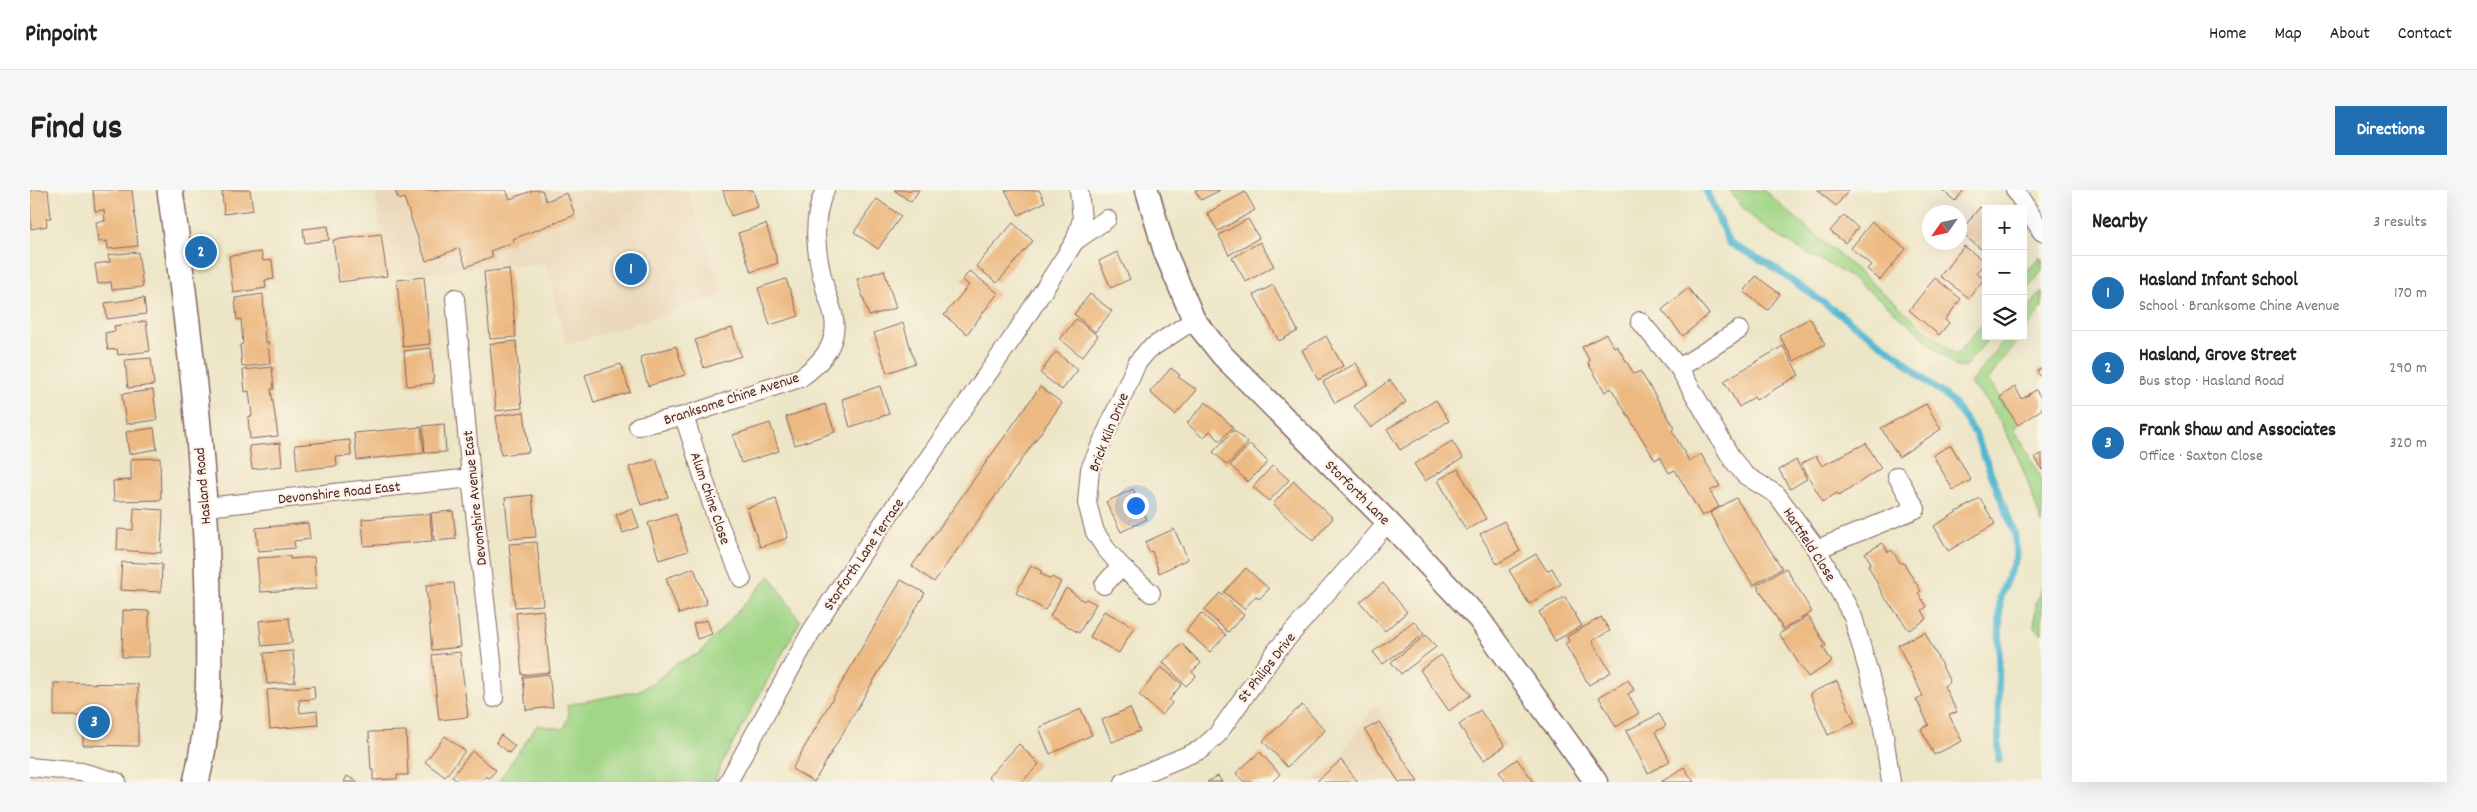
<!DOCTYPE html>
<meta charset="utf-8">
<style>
:root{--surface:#fff;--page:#f6f6f6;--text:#222;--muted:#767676;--line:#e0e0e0;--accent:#1f6fb2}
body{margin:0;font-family:Dekko,sans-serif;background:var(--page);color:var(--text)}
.controls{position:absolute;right:15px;top:15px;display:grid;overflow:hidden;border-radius:0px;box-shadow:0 5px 20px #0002}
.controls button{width:45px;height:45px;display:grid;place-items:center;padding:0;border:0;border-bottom:1px solid var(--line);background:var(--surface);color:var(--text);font:25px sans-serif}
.compass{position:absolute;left:1892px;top:15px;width:45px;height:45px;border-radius:50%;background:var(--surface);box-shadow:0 5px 20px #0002;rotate:236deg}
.you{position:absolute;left:1105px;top:315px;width:18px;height:18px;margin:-12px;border:4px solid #fff;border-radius:50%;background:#1a73e8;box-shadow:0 0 0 8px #1a73e833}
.badge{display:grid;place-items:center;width:32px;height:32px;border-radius:50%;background:var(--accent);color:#fff;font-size:16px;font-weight:700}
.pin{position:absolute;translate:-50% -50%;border:2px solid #fff;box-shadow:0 1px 5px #0006}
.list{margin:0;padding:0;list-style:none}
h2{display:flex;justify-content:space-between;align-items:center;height:65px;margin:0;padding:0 20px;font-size:21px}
h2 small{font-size:16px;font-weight:400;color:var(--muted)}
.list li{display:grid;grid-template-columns:32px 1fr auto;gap:15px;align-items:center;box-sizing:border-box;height:75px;padding:0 20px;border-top:1px solid var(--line)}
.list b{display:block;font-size:19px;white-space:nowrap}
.list p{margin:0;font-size:16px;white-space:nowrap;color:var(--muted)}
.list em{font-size:16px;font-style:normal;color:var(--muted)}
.icon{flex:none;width:28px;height:28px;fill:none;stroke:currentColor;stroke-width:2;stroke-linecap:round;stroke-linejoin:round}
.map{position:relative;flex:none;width:2012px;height:592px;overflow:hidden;border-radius:0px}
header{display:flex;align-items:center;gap:30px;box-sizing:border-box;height:70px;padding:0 25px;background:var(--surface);border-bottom:1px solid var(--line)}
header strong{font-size:24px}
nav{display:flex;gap:28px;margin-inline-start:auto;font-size:18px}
.intro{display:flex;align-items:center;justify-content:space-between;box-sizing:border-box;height:120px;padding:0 30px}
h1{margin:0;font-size:35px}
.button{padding:12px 22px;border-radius:0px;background:var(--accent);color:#fff;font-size:18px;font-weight:700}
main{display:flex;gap:30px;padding:0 30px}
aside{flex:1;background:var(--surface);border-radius:0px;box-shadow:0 5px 20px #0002}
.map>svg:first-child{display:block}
</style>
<header>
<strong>Pinpoint</strong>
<nav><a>Home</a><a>Map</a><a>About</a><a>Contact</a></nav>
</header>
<div class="intro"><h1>Find us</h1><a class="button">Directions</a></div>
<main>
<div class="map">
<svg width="2012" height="592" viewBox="0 0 2012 592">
<rect width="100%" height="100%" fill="#fcf5e5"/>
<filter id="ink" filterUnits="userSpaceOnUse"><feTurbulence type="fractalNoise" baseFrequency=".02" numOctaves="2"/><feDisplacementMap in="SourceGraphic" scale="10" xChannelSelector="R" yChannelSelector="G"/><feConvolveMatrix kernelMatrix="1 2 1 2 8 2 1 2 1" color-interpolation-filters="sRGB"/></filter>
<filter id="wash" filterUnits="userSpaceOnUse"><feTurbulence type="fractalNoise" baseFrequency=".0096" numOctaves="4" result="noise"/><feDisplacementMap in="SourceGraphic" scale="20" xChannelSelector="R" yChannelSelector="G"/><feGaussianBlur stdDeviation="1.12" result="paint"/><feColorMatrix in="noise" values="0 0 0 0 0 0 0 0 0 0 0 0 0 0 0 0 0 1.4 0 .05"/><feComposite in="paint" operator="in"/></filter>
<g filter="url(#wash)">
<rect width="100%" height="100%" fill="#ece5c6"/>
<g fill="#ebd8ba">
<polygon points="345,0 657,0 694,105 536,155 516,73 357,86"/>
<polygon points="1345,514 1396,592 1279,592 1309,568"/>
</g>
<g fill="#a1d687" stroke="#767a59">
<path d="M1699 0H1733L1926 165 1956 130V146H1961L1934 177H1926C1893 148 1858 112 1821 88 1777 59 1730 46 1699 0Z"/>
<polygon points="2009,67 2012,69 2012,81 1993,105 1993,86"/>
<polygon points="2012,101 2012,118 1993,143 1993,125"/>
<path d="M1977 146H1991L1958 190 1988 235 1984 238 2012 290V334C1996 284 1978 231 1940 193Z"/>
<polygon points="740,386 770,431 691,575 684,592 468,592 507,535 534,539 539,524 537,515 608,501 626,491 644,475 670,463"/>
<polygon points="2012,396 2012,444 2004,437 2006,414"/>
</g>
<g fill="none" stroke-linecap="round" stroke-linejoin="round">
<polyline stroke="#52b7d1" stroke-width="7" points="1676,0 1699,53 1737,73 1869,166 1898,193 1920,209 1945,243 1985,344 1986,367 1970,407 1968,523 1969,570"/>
</g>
<g id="blocks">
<g fill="#ecb982">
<polygon points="0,0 18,0 21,28 16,28 17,36 1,39"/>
<polygon points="63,0 102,0 108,56 78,59 77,51 68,52 66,32 75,31 74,20 65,21"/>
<polygon points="195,0 220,0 223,20 194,24 192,2"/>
<polygon points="365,0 476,0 480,9 504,0 512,0 516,11 537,3 545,25 483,49 484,52 460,61 463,66 436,77 429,58 396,71 374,8 369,10"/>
<polygon points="693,0 723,0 728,17 701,26"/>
<polygon points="864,0 889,0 881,12"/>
<polygon points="975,0 1009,0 1015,12 989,25"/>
<polygon points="1165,0 1190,0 1171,10"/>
<polygon points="1787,0 1819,0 1806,16"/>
<polygon points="1912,0 1934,0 1925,11"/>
<polygon points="1215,2 1225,20 1188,41 1177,23"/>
<polygon points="847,9 871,26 848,59 824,42"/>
<polygon points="1950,17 1956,22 1956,63 1930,42"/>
<polygon points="1814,25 1828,38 1815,53 1800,41"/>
<polygon points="1218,29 1229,48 1199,65 1189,45"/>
<polygon points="1842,32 1876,59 1850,90 1837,79 1841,75 1821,58"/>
<polygon points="983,33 1003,51 967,93 946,76"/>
<polygon points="736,34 748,73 721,82 708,43"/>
<polygon points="298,36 299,50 275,53 273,39"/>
<polygon points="351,44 357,86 309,92 303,50"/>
<polygon points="1230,52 1244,76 1216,92 1202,68"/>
<polygon points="1934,56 1955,72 1946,83 1954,89 1939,108 1910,86"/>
<polygon points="108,62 113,97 82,100 81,92 68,94 65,74 80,72 78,65"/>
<polygon points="231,62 233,71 242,70 244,89 235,90 236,98 203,103 199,66"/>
<polygon points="1087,62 1100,89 1081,98 1069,71"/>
<polygon points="479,79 486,147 460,149 454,82"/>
<polygon points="854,80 866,118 839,126 827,89"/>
<polygon points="940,81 968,103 937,144 914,125 939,95 932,90"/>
<polygon points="1726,86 1750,104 1738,120 1714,102"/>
<polygon points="394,87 400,154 373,157 367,90"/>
<polygon points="1905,88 1931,109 1915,130 1919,133 1909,145 1879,120"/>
<polygon points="756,89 769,126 740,135 728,98"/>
<polygon points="1243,95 1268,141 1249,151 1224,105"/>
<polygon points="1658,98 1679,124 1653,146 1632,120"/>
<polygon points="233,104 235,152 238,152 240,174 212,177 210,155 213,154 211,129 207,130 205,108"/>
<polygon points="1060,104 1082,121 1065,142 1044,124"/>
<polygon points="114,108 116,124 77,129 75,113"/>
<polygon points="1780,128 1795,154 1764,171 1749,145"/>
<polygon points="1046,129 1068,146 1052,167 1030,149"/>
<polygon points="116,131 120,161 88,165 87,159 78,160 75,143 85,141 84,136"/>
<polygon points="873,133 885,173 857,183 844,143"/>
<polygon points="702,138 711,166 674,178 665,150"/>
<polygon points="1576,144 1584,157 1587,156 1604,184 1610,181 1645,238 1642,240 1659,271 1671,264 1690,296 1680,301 1689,317 1672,326 1645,280 1639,283 1630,267 1625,270 1581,198 1575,202 1558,173 1560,171 1552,157"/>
<polygon points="1296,146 1313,176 1288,190 1272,160"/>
<polygon points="486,151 492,218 466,221 460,154"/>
<polygon points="646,156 655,185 618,196 610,167"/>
<polygon points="1753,156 1769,185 1726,210 1724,207 1709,217 1694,191"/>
<polygon points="401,158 404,193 377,196 374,161"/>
<polygon points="1026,162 1048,180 1032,200 1010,183"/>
<polygon points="121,168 124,195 98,198 95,170"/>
<polygon points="1326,173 1338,194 1305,213 1293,192"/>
<polygon points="591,174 600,202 564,213 555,185"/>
<polygon points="242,177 244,199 241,199 248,246 220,249 218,227 222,226 219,201 215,202 213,180"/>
<polygon points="1141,178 1150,185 1148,187 1167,200 1145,225 1120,202"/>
<polygon points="2012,178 2012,189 2007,181"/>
<polygon points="1360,190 1376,212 1341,238 1324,216"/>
<polygon points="850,196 859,224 820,237 812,209"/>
<polygon points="1010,197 1032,213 904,392 882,376"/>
<polygon points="1985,197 1992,209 2006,200 2012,209 2012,219 1988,235 1970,207"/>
<polygon points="123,200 127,230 96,234 92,204"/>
<polygon points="1406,210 1419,231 1370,260 1357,239"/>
<polygon points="1176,212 1203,237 1190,251 1180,241 1173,248 1157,233"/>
<polygon points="795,214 805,242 765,255 756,227"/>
<polygon points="1896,214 1911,239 1869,267 1851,238"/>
<polygon points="494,222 499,262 471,265 466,226"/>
<polygon points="740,233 749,261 711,273 703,245"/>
<polygon points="414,234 416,262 395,263 393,236"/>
<polygon points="391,237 394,263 327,270 324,243"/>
<polygon points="124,238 127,259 99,264 96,242"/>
<polygon points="1204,240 1218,253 1197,275 1183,262"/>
<polygon points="320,250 321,266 306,267 307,276 267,280 265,255"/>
<polygon points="1422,251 1433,268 1395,291 1384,274"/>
<polygon points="250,253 252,276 222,279 219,256"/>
<polygon points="1836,253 1851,278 1809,306 1807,303 1793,312 1771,274 1786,266 1792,276"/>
<polygon points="1220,254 1238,272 1218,292 1200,275"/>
<polygon points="1921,255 1941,290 1923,300 1903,265"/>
<polygon points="2012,263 2012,280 2005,267"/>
<polygon points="130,268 131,310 84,311 83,291 101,290 101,269"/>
<polygon points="626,269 638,307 611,315 599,277"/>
<polygon points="1766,270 1777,289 1760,299 1749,280"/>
<polygon points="1243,275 1259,290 1239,311 1223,297"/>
<polygon points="1428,279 1456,329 1436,340 1408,290"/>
<polygon points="1264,291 1303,328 1283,351 1243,314"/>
<polygon points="1103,299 1117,329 1091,342 1076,312"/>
<polygon points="502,305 506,347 479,349 475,308"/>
<polygon points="1706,308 1752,378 1723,395 1696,353 1680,323"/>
<polygon points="1950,308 1965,334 1918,361 1904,336"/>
<polygon points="746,309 758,348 730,357 717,318"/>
<polygon points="104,318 133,320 131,363 87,360 88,339 103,340"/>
<polygon points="602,318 609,337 593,343 586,325"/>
<polygon points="423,321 426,349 404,351 401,323"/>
<polygon points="400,324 402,351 334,356 332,329"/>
<polygon points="646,324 658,361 629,370 618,333"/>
<polygon points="1474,331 1490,361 1467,374 1450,344"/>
<polygon points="278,333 280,349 264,351 265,358 228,361 226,338"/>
<polygon points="1144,339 1158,369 1129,383 1122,361 1119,362 1115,352"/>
<polygon points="507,352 513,415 485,417 479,354"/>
<polygon points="1853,353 1858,362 1862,360 1871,374 1873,372 1891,401 1888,403 1897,417 1892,420 1897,429 1879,440 1853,405 1838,375 1841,373 1835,363"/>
<polygon points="1506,364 1517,381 1522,378 1531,394 1499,414 1479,380"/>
<polygon points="260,366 260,369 284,367 286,399 230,402 227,368"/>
<polygon points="92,372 132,374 131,402 90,400"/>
<polygon points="1001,376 1012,381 1010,384 1015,386 1020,389 1022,387 1031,392 1015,420 986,403"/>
<polygon points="664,378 677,414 649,424 636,388"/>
<polygon points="1216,378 1239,399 1229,409 1226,406 1214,419 1194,402"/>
<polygon points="1756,378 1782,422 1753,439 1727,395"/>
<polygon points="871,390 895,403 784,592 762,579"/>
<polygon points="424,393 431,457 402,460 396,395"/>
<polygon points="1353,393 1377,422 1355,441 1330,412"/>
<polygon points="1036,398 1054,411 1056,409 1066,414 1049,443 1020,426"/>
<polygon points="1190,403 1214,425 1198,442 1174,420"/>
<polygon points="1535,407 1552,436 1525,451 1509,422"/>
<polygon points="93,420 119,421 119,467 92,467"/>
<polygon points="513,420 520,482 492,485 486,423"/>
<polygon points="1074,421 1104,437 1089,463 1060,447"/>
<polygon points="1171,423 1196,445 1180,462 1156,441"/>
<polygon points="1778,426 1796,455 1793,457 1802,472 1778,487 1749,444"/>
<polygon points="1571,427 1580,441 1562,451 1581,482 1559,495 1535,454 1539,451 1537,447"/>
<polygon points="259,428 262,453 232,456 229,431"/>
<polygon points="677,430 682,444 667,449 663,434"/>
<polygon points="1384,431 1394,444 1353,474 1343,462"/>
<polygon points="1895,442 1920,492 1914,496 1927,522 1919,525 1932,551 1904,565 1891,539 1899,535 1886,509 1893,506 1868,455"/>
<polygon points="1396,445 1406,457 1371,484 1361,472"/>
<polygon points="1152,454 1171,473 1162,482 1166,486 1156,496 1133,472"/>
<polygon points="263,461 265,492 237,494 234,463"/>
<polygon points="430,462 438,527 409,530 402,465"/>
<polygon points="1411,465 1441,505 1419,521 1390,480"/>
<polygon points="1131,477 1152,494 1139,510 1142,513 1132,525 1109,505"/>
<polygon points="519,484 523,517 496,520 493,487"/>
<polygon points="1598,490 1604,500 1598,504 1609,523 1586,537 1569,507"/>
<polygon points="1807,491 1825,533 1798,545 1780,503"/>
<polygon points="24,493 108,494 108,556 53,555 53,526 24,526"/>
<polygon points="284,496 285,509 269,510 270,523 287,521 288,535 240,539 237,500"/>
<polygon points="1272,515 1295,540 1257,577 1233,551"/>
<polygon points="1100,518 1110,541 1082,552 1072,530"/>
<polygon points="1051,519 1062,545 1020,564 1009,538"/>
<polygon points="1450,520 1475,556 1454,570 1429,535"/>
<polygon points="1629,524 1636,536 1625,542 1640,571 1618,583 1596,541"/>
<polygon points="1349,532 1388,592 1369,592 1335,540"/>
<polygon points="376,541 378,585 367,585 367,589 343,590 343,580 341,580 339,542"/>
<polygon points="471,545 485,556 479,563 466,552"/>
<polygon points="415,546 435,561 415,587 395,572"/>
<polygon points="989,554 1009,574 992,592 964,592 958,587"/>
<polygon points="442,561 466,580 459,588 456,586 451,592 429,592 422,587"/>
<polygon points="1230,562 1250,584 1242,592 1214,592 1206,583"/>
<polygon points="1487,569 1504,592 1476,592 1469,582"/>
<polygon points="1311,570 1328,592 1286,592"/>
<polygon points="1654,577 1664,592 1631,592"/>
<polygon points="317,586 328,592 314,592"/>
<polygon points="1188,586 1192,592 1177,592"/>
</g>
</g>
</g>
<g filter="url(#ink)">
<use href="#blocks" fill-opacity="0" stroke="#836461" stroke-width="1"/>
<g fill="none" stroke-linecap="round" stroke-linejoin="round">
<g stroke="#836461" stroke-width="20">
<g id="minor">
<polyline points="1985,0 2012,42"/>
<polyline points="1045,51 1077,29"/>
<polyline points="425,108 441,288 462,471 464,508"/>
<polyline points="1610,131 1649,178 1702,269 1715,285 1747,305 1787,359 1823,427 1851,526 1861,592"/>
<polyline points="1649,178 1709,140"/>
<polyline points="654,226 686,327 712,389"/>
<path d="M608 236 654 226 770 188C786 177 801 163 804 143 807 126 798 111 794 94 786 64 781 30 795 0"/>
<polyline points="176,317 441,288"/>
<polyline points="1787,359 1886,319 1867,286"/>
<polyline points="1074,395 1091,376"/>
<polyline points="1121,403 1091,376 1076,359 1065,342 1057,313 1060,279 1107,173 1118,160 1164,130"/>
<polyline points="0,577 51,582 87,592"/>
<polyline points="698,592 781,442 837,356 984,146 1045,51 1052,29 1049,0"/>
<polyline points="1094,592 1170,560 1187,545 1247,460 1358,332"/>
</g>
</g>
<g stroke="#836461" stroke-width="25">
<polyline id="tertiary" points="1117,0 1135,62 1164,130 1192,165 1358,332 1449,429 1566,592"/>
</g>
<g stroke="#836461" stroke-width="28">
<path id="secondary" d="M140 0C158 134 175 269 178 404 179 468 182 529 166 592"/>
</g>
<use href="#minor" stroke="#fff" stroke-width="18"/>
<use href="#tertiary" stroke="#fff" stroke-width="22"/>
<use href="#secondary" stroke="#fff" stroke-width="25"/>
</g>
</g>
<g text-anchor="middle" stroke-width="4.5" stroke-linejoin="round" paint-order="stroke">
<g font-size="15" fill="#4a1f2b" stroke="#fcf5e5">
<text transform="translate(701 208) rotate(-18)" y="5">Branksome Chine Avenue</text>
<text transform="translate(1078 242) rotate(-68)" y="5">Brick Kiln Drive</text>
<text transform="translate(172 296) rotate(-95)" y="5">Hasland Road</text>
<text transform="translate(309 302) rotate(-6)" y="5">Devonshire Road East</text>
<text transform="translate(1328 302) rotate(45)" y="5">Storforth Lane</text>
<text transform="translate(444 308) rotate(-96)" y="5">Devonshire Avenue East</text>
<text transform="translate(681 308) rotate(71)" y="5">Alum Chine Close</text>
<text transform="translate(1780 354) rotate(57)" y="5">Hartfield Close</text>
<text transform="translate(833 364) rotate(-56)" y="5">Storforth Lane Terrace</text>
<text transform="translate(1236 477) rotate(-52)" y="5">St Philips Drive</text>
</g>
</g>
</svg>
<div class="controls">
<button>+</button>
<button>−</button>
<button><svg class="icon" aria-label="layers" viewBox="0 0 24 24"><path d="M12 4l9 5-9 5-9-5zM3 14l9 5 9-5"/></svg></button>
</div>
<svg class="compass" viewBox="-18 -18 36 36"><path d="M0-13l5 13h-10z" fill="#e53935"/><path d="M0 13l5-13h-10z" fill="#767676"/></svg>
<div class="you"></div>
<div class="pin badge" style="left:601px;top:79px">1</div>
<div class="pin badge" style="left:171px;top:62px">2</div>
<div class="pin badge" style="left:64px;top:532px">3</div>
</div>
<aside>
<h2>Nearby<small>3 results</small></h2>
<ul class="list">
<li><span class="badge">1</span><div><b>Hasland Infant School</b><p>School · Branksome Chine Avenue</p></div><em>170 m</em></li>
<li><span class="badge">2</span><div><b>Hasland, Grove Street</b><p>Bus stop · Hasland Road</p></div><em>290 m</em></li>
<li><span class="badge">3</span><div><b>Frank Shaw and Associates</b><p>Office · Saxton Close</p></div><em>320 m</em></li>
</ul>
</aside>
</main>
